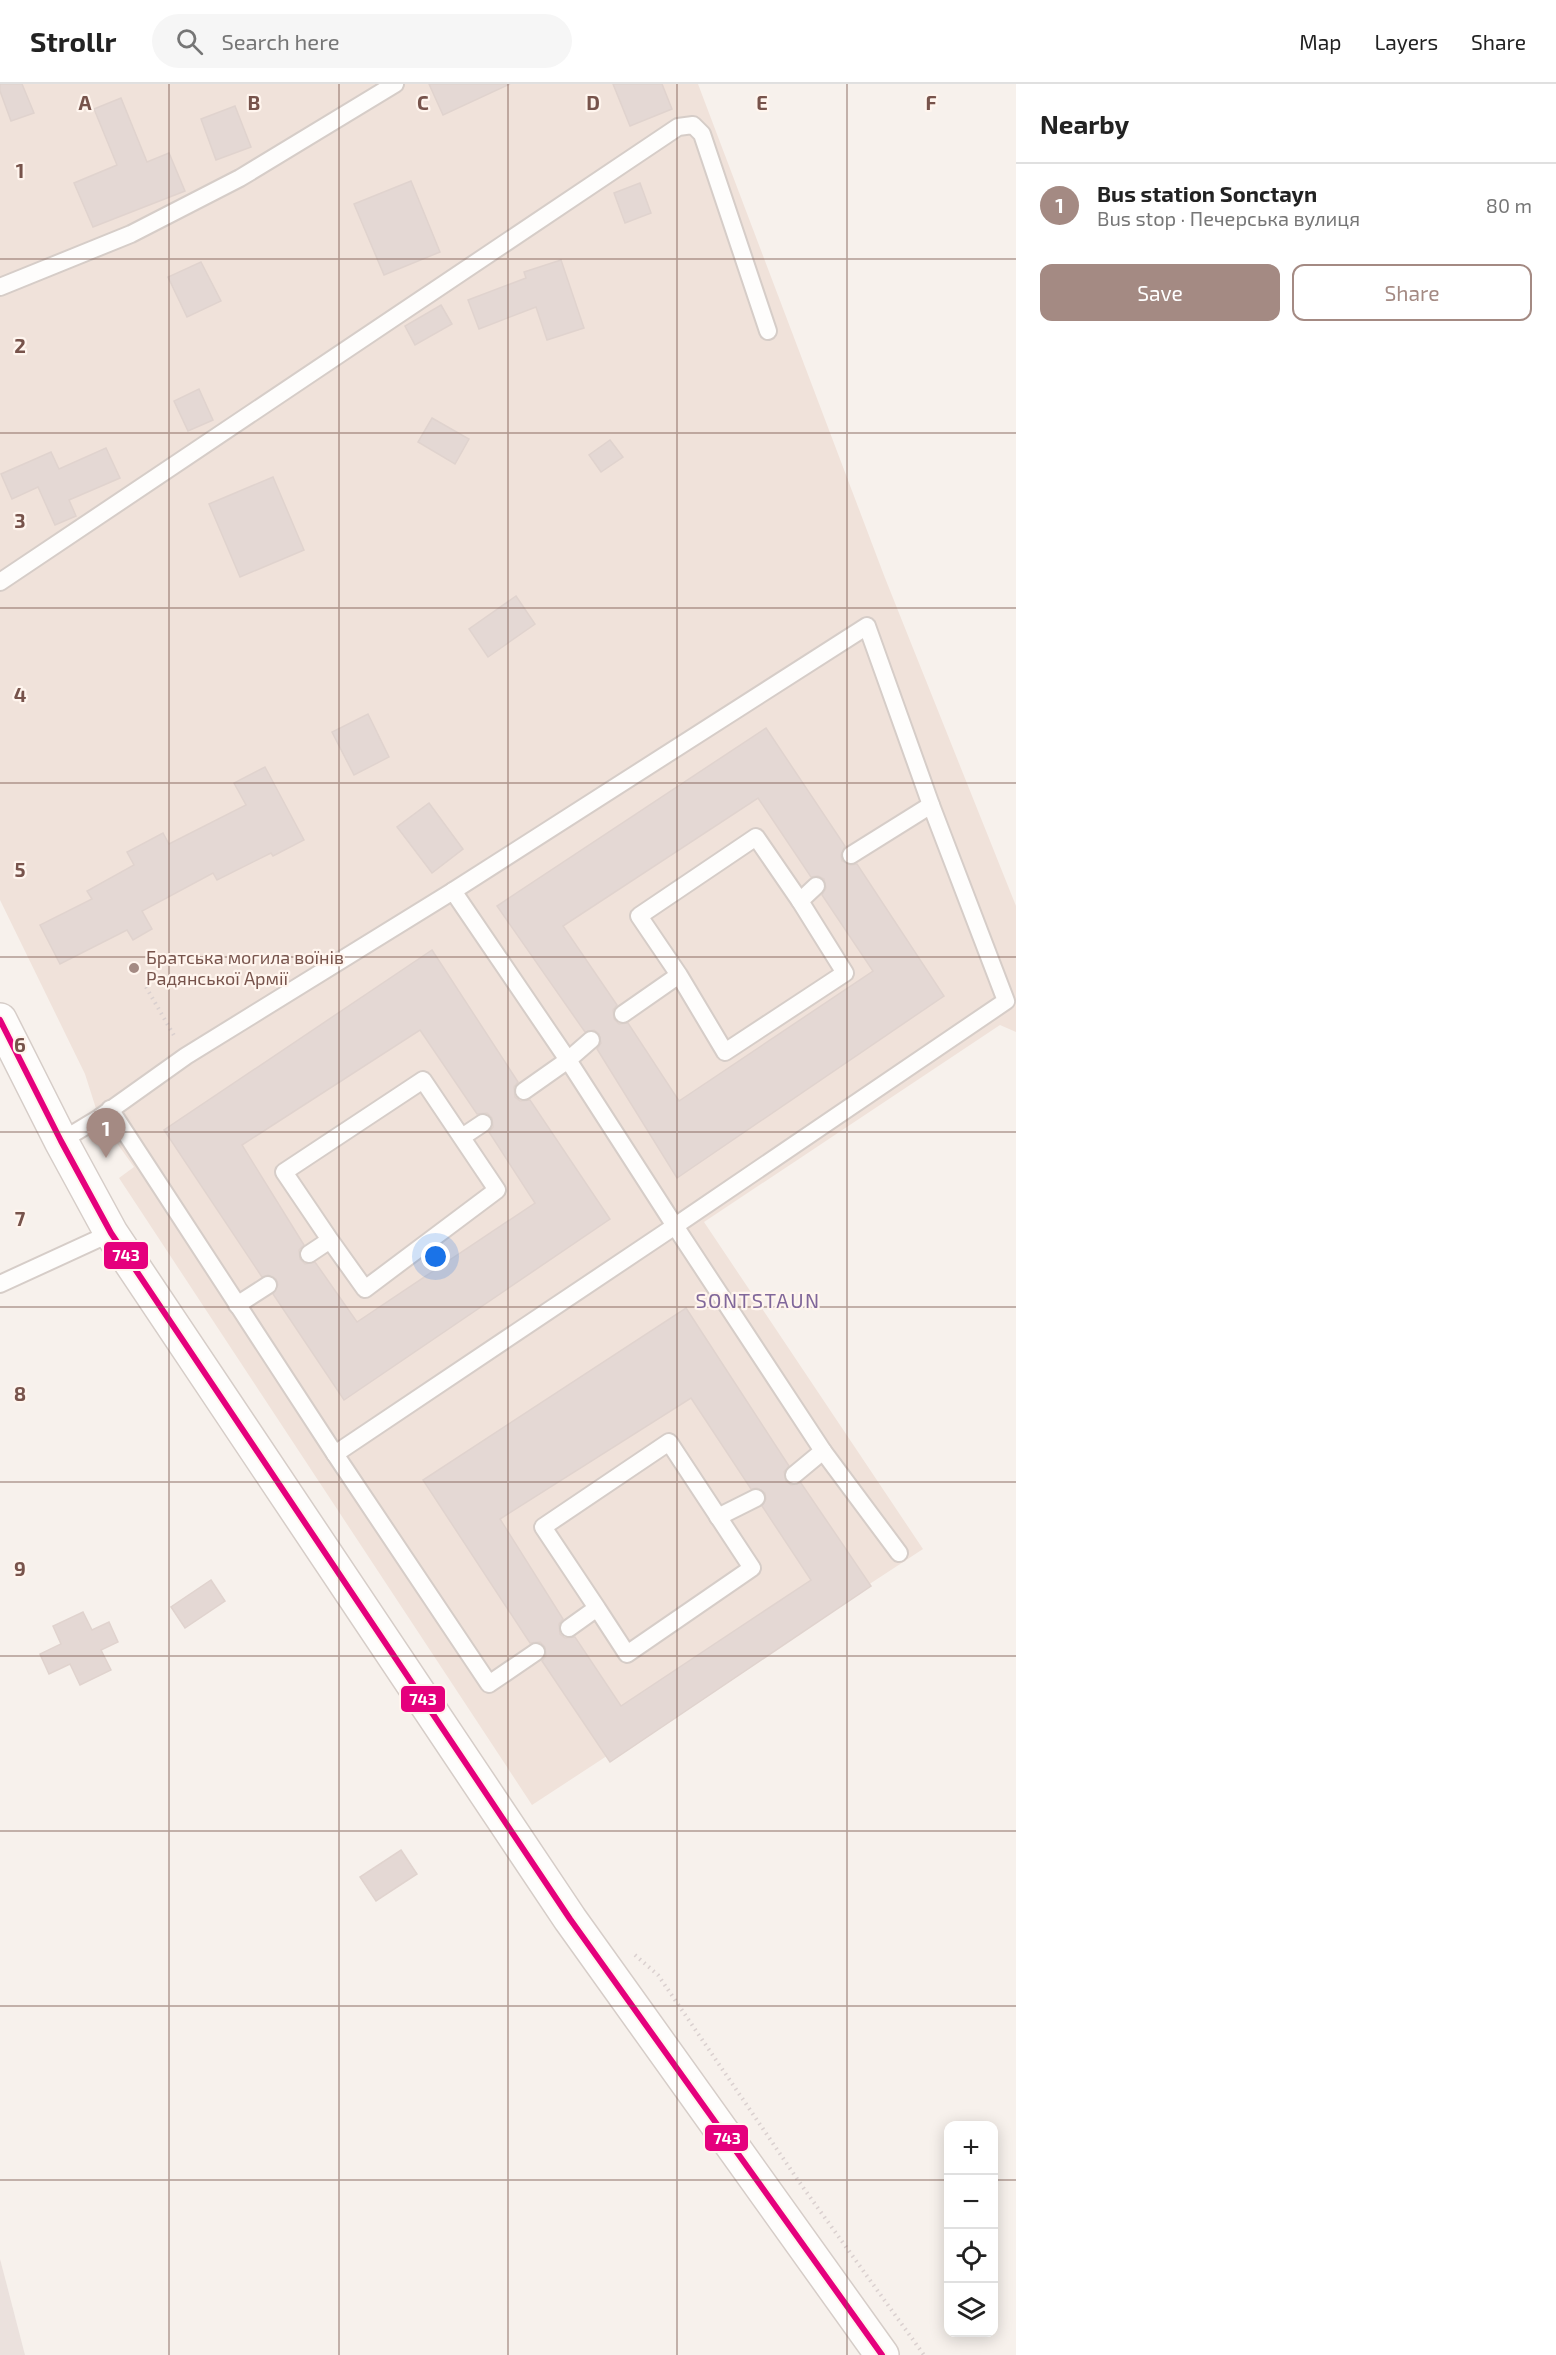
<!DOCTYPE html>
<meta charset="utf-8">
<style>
:root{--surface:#fff;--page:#f6f6f6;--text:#222;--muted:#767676;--line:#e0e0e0;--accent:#a48a83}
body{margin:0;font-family:"Exo 2",sans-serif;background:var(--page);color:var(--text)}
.controls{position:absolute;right:18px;bottom:18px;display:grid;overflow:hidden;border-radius:12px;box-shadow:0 3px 15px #0003}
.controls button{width:54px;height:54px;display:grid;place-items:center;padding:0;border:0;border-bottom:2px solid var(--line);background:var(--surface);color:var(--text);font:30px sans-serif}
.you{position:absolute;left:436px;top:1173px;width:21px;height:21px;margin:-15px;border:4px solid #fff;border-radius:50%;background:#1a73e8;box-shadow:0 0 0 9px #1a73e833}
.badge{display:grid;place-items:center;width:39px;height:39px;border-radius:50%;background:var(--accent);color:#fff;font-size:20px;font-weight:700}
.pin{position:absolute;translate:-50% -50px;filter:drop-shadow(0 2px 3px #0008)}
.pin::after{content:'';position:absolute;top:32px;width:21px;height:18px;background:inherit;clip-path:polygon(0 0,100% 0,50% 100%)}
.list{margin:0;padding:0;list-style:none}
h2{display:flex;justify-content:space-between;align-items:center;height:78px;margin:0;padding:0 24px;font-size:26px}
h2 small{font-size:20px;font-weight:400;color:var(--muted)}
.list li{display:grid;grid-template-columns:39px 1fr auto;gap:18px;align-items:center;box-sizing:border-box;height:84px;padding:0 24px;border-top:2px solid var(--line)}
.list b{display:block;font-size:22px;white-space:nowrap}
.list p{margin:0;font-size:20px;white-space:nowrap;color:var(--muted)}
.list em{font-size:20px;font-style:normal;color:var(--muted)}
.actions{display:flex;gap:12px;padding:18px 24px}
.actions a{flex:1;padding:14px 0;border:2px solid var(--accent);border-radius:12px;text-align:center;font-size:21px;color:var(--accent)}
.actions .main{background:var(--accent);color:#fff}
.icon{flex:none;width:33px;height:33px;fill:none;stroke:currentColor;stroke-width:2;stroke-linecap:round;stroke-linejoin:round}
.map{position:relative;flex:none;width:1016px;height:2271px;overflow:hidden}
header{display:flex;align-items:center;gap:36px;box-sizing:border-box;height:84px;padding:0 30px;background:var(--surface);border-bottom:2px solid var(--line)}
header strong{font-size:28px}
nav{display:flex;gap:33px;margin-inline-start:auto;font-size:21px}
.search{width:420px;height:54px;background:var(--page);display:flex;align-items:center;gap:15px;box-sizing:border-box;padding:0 21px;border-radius:33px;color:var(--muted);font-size:22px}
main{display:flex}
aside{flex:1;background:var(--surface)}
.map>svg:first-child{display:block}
</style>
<header>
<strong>Strollr</strong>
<div class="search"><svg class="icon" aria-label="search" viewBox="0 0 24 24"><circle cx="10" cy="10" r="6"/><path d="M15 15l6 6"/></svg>Search here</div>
<nav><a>Map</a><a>Layers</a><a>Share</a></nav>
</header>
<main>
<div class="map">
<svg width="1016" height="2271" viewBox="0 0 1016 2271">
<rect width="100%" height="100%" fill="#f7f1ec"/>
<polygon fill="#f0e2da" points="0,0 698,0 885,494 1016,822 1016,948 1000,941 704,1138 923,1465 532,1721 119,1094 134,1083 99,1034 85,990 0,816"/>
<polygon fill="#ebe1dd" points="0,2175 5,2194 25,2271 0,2271"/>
<g fill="#e4d8d4" stroke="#e0d3ce" stroke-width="1.5" fill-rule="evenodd">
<polygon points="0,0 22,0 34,29 11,37 0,7"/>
<polygon points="429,0 510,0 443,31"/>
<polygon points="613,0 662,0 672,25 630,42"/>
<polygon points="121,14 147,78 169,69 185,107 93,143 74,99 117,81 94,25"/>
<polygon points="235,22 251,63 216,76 201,35"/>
<polygon points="411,97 440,168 384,191 354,120"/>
<polygon points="640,99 651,129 625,139 614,109"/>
<polygon points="561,176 584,244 547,256 536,223 479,245 468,216 526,194 524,188"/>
<polygon points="201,178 221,217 187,233 168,193"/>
<polygon points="441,221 452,240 415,261 405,242"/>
<polygon points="199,305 213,336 188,347 174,317"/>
<polygon points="432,334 469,355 455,380 418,358"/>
<polygon points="610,356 623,373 601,388 589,371"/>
<polygon points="106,364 120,394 69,416 76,432 55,441 38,403 12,415 1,390 51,368 59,385"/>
<polygon points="273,393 304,466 240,493 209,420"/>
<polygon points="516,512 535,540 488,573 469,545"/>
<polygon points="368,630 389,673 354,691 332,648"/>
<path d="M766 644 845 762 841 771 842 777 851 781 857 780 944 912 677 1094 597 965 601 959 599 950 594 946 585 948 497 822ZM758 714 811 793 818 792 824 795 826 804 822 811 873 887 679 1017 628 939 619 940 614 935 613 926 617 921 563 842Z"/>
<polygon points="265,683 304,756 273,772 271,769 217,796 213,789 142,827 152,845 133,856 127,846 60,880 40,841 92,815 87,807 134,781 127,768 163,749 169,760 246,721 234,699"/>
<polygon points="429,719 463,765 432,789 397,743"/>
<path d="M432 866 518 998 514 1003 515 1013 520 1017 530 1016 610 1135 344 1316 273 1210 278 1201 276 1195 268 1191 262 1193 164 1046ZM420 946 477 1030 487 1029 492 1034 493 1043 489 1048 535 1119 357 1238 315 1178 305 1180 300 1175 299 1166 304 1161 242 1061Z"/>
<path d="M686 1224 789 1382 784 1388 786 1397 791 1401 801 1399 871 1502 610 1678 542 1577 546 1572 545 1563 540 1558 530 1559 423 1396ZM691 1314 751 1405 757 1404 765 1409 766 1415 762 1422 811 1496 621 1622 575 1553 565 1554 560 1550 559 1540 563 1535 500 1435Z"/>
<polygon points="211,1496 225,1517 185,1544 171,1523"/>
<polygon points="83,1528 92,1546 109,1538 118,1558 101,1566 111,1586 80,1601 70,1580 49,1590 40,1570 61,1560 53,1542"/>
<polygon points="401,1766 417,1790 376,1817 360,1793"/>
</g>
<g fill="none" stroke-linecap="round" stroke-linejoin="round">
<g stroke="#d6cdc8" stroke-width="20">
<g id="lane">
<polyline points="0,203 131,150 240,94 395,0"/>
<polyline points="0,498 678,43 693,41 702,50 768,247"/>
<polyline points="851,771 931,721"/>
<polyline points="453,807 867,542 931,721 1006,917 675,1142 823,1367 794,1391"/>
<polyline points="800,817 816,802"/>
<polyline points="623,930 679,891 639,832 756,753 800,817 845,889 725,968 679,891"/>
<polyline points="524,1007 568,976 591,956"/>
<polyline points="110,1025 335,1370 489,1600 536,1568"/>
<polyline points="462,1053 483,1039"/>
<polyline points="61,1057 99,1034 186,972 453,807 568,976 675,1142 335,1370"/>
<polyline points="309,1170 330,1156 284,1088 423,996 497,1106 365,1205 330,1156"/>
<polyline points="0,1200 111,1149"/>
<polyline points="237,1221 268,1201"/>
<polyline points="823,1367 899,1469"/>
<polyline points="718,1433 756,1414"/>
<polyline points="569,1544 597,1524 543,1443 669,1358 752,1484 627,1570 597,1524"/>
</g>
</g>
<g stroke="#d6cdc8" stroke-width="36">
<polyline id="street" points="0,936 61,1057 111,1149 570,1835 882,2271"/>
</g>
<g stroke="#dad0cf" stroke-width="4" stroke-dasharray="1.5 4.5" stroke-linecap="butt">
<polyline points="146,903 176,955"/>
<polyline points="635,1871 658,1891 802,2102 924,2271"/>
</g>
<use href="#lane" stroke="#fefdfc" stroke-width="16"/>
<use href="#street" stroke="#fefdfc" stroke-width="33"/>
<g stroke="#fff5ee" stroke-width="10">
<polyline id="bus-1" points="0,936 61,1057 111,1149 570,1835 882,2271"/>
</g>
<use href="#bus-1" stroke="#e5007d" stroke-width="6"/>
</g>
<path fill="none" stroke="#77534b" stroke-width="1.5" stroke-opacity="0.55" d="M169 0V2271M339 0V2271M508 0V2271M677 0V2271M847 0V2271M0 175H1016M0 349H1016M0 524H1016M0 699H1016M0 873H1016M0 1048H1016M0 1223H1016M0 1398H1016M0 1572H1016M0 1747H1016M0 1922H1016M0 2096H948M993 2096H1016"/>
<circle fill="#a48a83" stroke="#fff5ee" stroke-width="2" cx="134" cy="884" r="6"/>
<g text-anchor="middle" stroke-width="4.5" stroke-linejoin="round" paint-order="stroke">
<g font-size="18" fill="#77534b" stroke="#fff5ee" text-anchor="start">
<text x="146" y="880">Братська могила воїнів<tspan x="146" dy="21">Радянської Армії</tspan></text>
</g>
<g font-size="20" letter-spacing="1.5" fill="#80679a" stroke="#fff5ee">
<text x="758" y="1224">SONTSTAUN</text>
</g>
</g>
<g font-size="20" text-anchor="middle" font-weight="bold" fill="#77534b" stroke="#fff5ee" stroke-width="4.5" stroke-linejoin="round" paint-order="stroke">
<text x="85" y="26">A</text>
<text x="254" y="26">B</text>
<text x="423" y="26">C</text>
<text x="593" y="26">D</text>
<text x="762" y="26">E</text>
<text x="931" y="26">F</text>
<text x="20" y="94">1</text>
<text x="20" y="269">2</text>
<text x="20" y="444">3</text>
<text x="20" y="618">4</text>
<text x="20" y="793">5</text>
<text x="20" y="968">6</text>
<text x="20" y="1142">7</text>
<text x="20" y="1317">8</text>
<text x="20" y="1492">9</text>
</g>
<g stroke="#fff5ee" stroke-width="2">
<rect x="103" y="1157" width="46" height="29" rx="6" fill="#e5007d"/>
<rect x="400" y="1601" width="46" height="28" rx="6" fill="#e5007d"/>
<rect x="704" y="2040" width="45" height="28" rx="6" fill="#e5007d"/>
</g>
<g font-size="16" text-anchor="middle" font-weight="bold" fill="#fff">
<text x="126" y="1177">743</text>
<text x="423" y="1621">743</text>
<text x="727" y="2060">743</text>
</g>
</svg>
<div class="controls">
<button>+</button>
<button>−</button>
<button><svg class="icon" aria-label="locate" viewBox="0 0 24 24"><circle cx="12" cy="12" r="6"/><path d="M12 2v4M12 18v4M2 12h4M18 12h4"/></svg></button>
<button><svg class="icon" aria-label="layers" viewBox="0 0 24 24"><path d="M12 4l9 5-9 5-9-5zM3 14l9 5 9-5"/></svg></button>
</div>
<div class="you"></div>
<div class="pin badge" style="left:106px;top:1074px">1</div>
</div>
<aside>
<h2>Nearby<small></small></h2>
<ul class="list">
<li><span class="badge">1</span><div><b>Bus station Sonctayn</b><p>Bus stop · Печерська вулиця</p></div><em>80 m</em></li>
</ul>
<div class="actions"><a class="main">Save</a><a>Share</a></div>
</aside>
</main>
